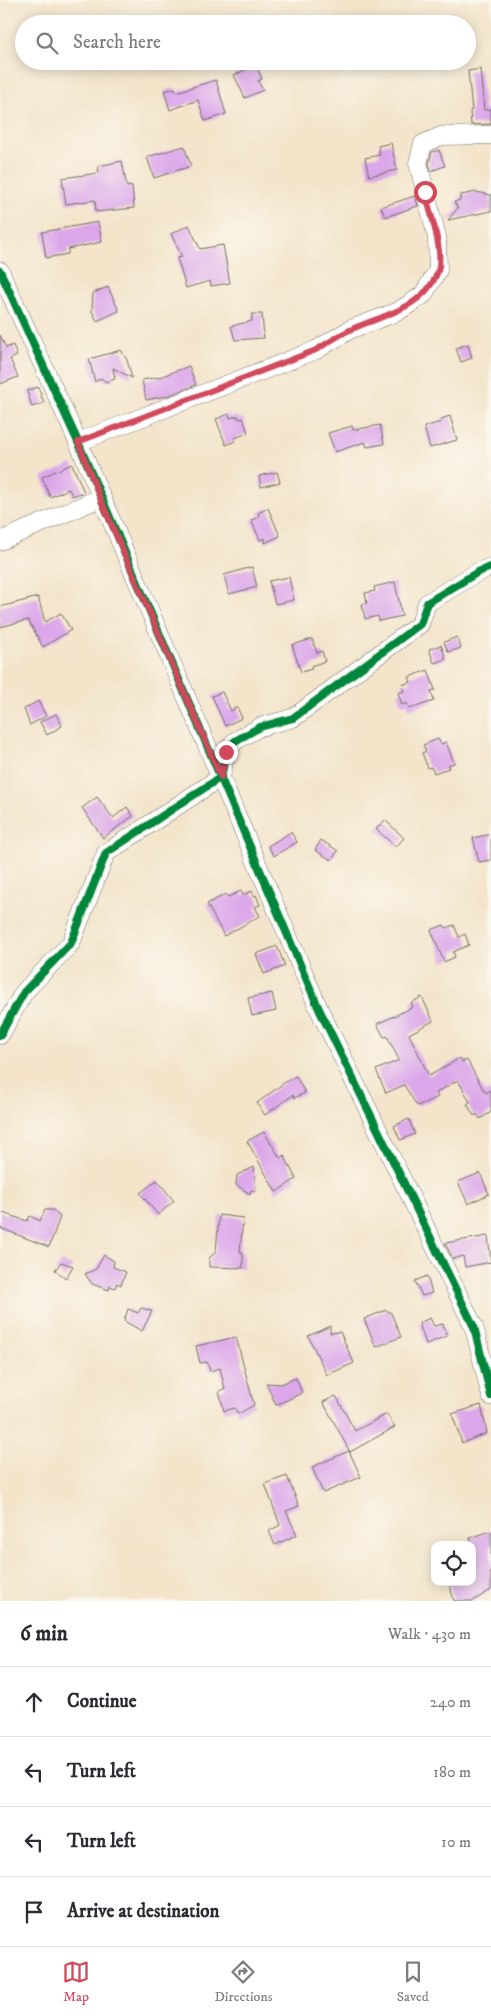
<!DOCTYPE html>
<meta charset="utf-8">
<style>
:root{--surface:#fff;--page:#f2f2f3;--text:#2b2b33;--muted:#7c7c81;--line:#e1e1e2;--accent:#d1495b}
body{margin:0;font-family:"IM FELL DW Pica",serif;background:var(--page);color:var(--text)}
.controls{position:absolute;right:15px;bottom:15px;display:grid;overflow:hidden;border-radius:10px;box-shadow:0 2px 12px #0003}
.controls button{width:45px;height:45px;display:grid;place-items:center;padding:0;border:0;border-bottom:1px solid var(--line);background:var(--surface);color:var(--text);font:25px sans-serif}
.stop{position:absolute;width:15px;height:15px;margin:-11px;border:4px solid #d1495b;border-radius:50%;background:#fff}
.stop.end{background:#d1495b;border-color:#fff;box-shadow:0 1px 5px #0008}
.list{margin:0;padding:0;list-style:none}
h2{display:flex;justify-content:space-between;align-items:center;height:65px;margin:0;padding:0 20px;font-size:21px}
h2 small{font-size:16px;font-weight:400;color:var(--muted)}
.list li{display:grid;grid-template-columns:32px 1fr auto;gap:15px;align-items:center;box-sizing:border-box;height:70px;padding:0 20px;border-top:1px solid var(--line)}
.list b{display:block;font-size:19px;white-space:nowrap}
.list em{font-size:16px;font-style:normal;color:var(--muted)}
.icon{flex:none;width:28px;height:28px;fill:none;stroke:currentColor;stroke-width:2;stroke-linecap:round;stroke-linejoin:round}
.map{position:relative;flex:none;width:491px;height:1601px;overflow:hidden}
.search{position:absolute;background:var(--surface);box-shadow:0 2px 12px #0003;left:15px;right:15px;top:15px;height:55px;display:flex;align-items:center;gap:12px;box-sizing:border-box;padding:0 18px;border-radius:28px;color:var(--muted);font-size:19px}
.sheet{height:345px;background:var(--surface)}
nav{display:flex;justify-content:space-around;align-items:center;box-sizing:border-box;height:70px;border-top:1px solid var(--line);background:var(--surface);font-size:14px;color:var(--muted)}
nav a{display:grid;justify-items:center;gap:2px}
nav .on{color:var(--accent)}
.map>svg:first-child{display:block}
</style>
<div class="map">
<svg width="491" height="1601" viewBox="0 0 491 1601">
<rect width="100%" height="100%" fill="#fbf7ec"/>
<filter id="ink" filterUnits="userSpaceOnUse"><feTurbulence type="fractalNoise" baseFrequency=".02" numOctaves="2"/><feDisplacementMap in="SourceGraphic" scale="10" xChannelSelector="R" yChannelSelector="G"/><feConvolveMatrix kernelMatrix="1 2 1 2 8 2 1 2 1" color-interpolation-filters="sRGB"/></filter>
<filter id="wash" filterUnits="userSpaceOnUse"><feTurbulence type="fractalNoise" baseFrequency=".0096" numOctaves="4" result="noise"/><feDisplacementMap in="SourceGraphic" scale="20" xChannelSelector="R" yChannelSelector="G"/><feGaussianBlur stdDeviation="1.12" result="paint"/><feColorMatrix in="noise" values="0 0 0 0 0 0 0 0 0 0 0 0 0 0 0 0 0 1.4 0 .05"/><feComposite in="paint" operator="in"/></filter>
<g filter="url(#wash)">
<rect width="100%" height="100%" fill="#f3e4ca"/>
<g id="blocks">
<g fill="#dba7ea">
<polygon points="256,65 262,79 258,81 263,90 245,98 234,75"/>
<polygon points="480,69 484,110 491,109 491,124 471,125 470,111 472,110 468,71"/>
<polygon points="216,80 226,114 205,121 198,100 170,110 164,91 175,88 176,92"/>
<polygon points="391,143 397,170 369,176 365,158 380,155 378,146"/>
<polygon points="184,146 191,166 154,178 147,157"/>
<polygon points="439,150 445,166 431,171 429,163 432,152"/>
<polygon points="122,161 127,187 132,186 134,208 96,212 95,200 66,204 62,178 99,173 98,166"/>
<polygon points="476,192 491,195 491,211 448,220 458,208 454,202 460,200 461,195"/>
<polygon points="415,196 418,206 385,217 381,207"/>
<polygon points="98,222 102,242 68,249 68,254 46,258 42,232"/>
<polygon points="189,225 200,249 223,245 230,283 211,286 210,281 186,288 177,258 182,257 171,234"/>
<polygon points="108,287 119,311 97,321 92,311 93,293"/>
<polygon points="252,314 262,314 264,338 235,340 231,326 252,321"/>
<polygon points="0,335 6,348 13,345 17,356 10,359 18,377 0,384"/>
<polygon points="468,344 472,358 461,362 456,348"/>
<polygon points="121,350 127,360 132,378 113,368 115,379 106,382 101,378 95,382 89,359"/>
<polygon points="189,366 196,385 167,396 146,400 142,380 160,377"/>
<polygon points="38,387 44,403 32,407 27,391"/>
<polygon points="229,414 230,418 238,416 239,419 243,418 248,433 235,438 235,441 226,445 216,419"/>
<polygon points="450,416 457,440 430,448 424,427 441,422 441,419"/>
<polygon points="380,425 384,444 367,447 365,442 335,452 328,433 352,426 353,430"/>
<polygon points="72,464 84,492 72,496 69,489 50,497 42,477"/>
<polygon points="277,472 280,482 261,487 259,476"/>
<polygon points="268,508 280,536 265,543 265,538 260,540 251,520 259,517 258,513"/>
<polygon points="252,567 257,587 229,594 224,575"/>
<polygon points="289,577 294,600 275,604 269,581"/>
<polygon points="395,582 402,616 379,621 378,616 365,619 362,604 367,603 365,593 375,591 374,587"/>
<polygon points="38,597 45,622 61,613 71,630 43,647 28,620 0,627 0,607"/>
<polygon points="457,637 461,648 448,652 444,642"/>
<polygon points="312,639 317,653 322,651 325,661 311,666 312,669 301,672 292,645"/>
<polygon points="441,645 446,659 434,663 429,649"/>
<polygon points="428,670 435,690 431,691 434,701 409,709 407,703 402,705 398,693 404,691 402,685 411,682 409,677"/>
<polygon points="222,692 231,711 237,707 242,718 225,726 212,696"/>
<polygon points="38,701 46,716 30,725 24,709"/>
<polygon points="56,714 62,726 47,735 40,722"/>
<polygon points="438,739 441,744 446,742 454,763 448,765 449,768 434,773 431,767 428,768 422,753 426,751 423,745"/>
<polygon points="97,797 113,818 127,807 133,816 103,838 82,808"/>
<polygon points="385,820 404,838 396,847 376,829"/>
<polygon points="291,832 297,842 274,856 268,846"/>
<polygon points="491,834 491,860 479,862 473,838"/>
<polygon points="321,840 338,851 331,860 315,850"/>
<polygon points="241,891 243,895 252,891 254,896 256,895 260,905 255,907 260,916 224,936 207,904 226,894 228,897"/>
<polygon points="444,925 446,928 454,925 459,937 465,934 469,945 453,952 455,957 444,962 431,930"/>
<polygon points="277,946 285,966 264,974 256,954"/>
<polygon points="272,993 276,1011 252,1016 248,998"/>
<polygon points="422,997 433,1021 409,1034 429,1076 460,1058 462,1062 467,1060 482,1087 486,1093 491,1090 491,1112 480,1119 477,1114 474,1116 467,1104 470,1102 458,1080 436,1093 438,1097 417,1106 404,1085 386,1093 376,1070 399,1060 387,1036 384,1037 377,1024 413,1007 411,1003"/>
<polygon points="296,1076 305,1093 294,1098 293,1095 265,1115 257,1103 284,1083"/>
<polygon points="409,1119 415,1134 400,1140 394,1126"/>
<polygon points="264,1132 280,1158 284,1155 296,1179 276,1192 247,1141"/>
<polygon points="254,1167 256,1191 251,1190 250,1194 236,1185 237,1175"/>
<polygon points="480,1173 489,1194 468,1204 458,1182"/>
<polygon points="157,1180 174,1201 158,1215 140,1193"/>
<polygon points="45,1210 53,1210 60,1217 49,1247 0,1228 0,1212 27,1221 30,1216 40,1221"/>
<polygon points="219,1215 243,1218 240,1252 243,1252 243,1268 209,1267 209,1258 216,1252"/>
<polygon points="488,1236 491,1262 465,1267 463,1256 453,1259 445,1243"/>
<polygon points="104,1255 114,1261 113,1267 126,1272 121,1285 117,1283 115,1288 110,1286 109,1290 92,1284 85,1274 96,1269"/>
<polygon points="61,1262 73,1266 66,1278 55,1270"/>
<polygon points="427,1276 432,1293 422,1296 415,1281"/>
<polygon points="141,1308 152,1311 142,1331 124,1321 128,1309 138,1313"/>
<polygon points="386,1310 391,1313 401,1337 376,1347 364,1319"/>
<polygon points="430,1318 434,1326 443,1324 447,1336 426,1344 419,1323"/>
<polygon points="330,1326 330,1333 340,1332 354,1363 327,1375 308,1336"/>
<polygon points="236,1337 254,1405 238,1414 235,1408 224,1411 219,1391 225,1389 220,1368 210,1371 207,1362 200,1363 196,1346"/>
<polygon points="296,1378 302,1393 276,1405 266,1383 281,1384"/>
<polygon points="336,1396 355,1431 387,1414 395,1427 350,1452 323,1402"/>
<polygon points="481,1405 487,1433 462,1443 452,1414"/>
<polygon points="349,1451 361,1477 323,1493 312,1467"/>
<polygon points="287,1476 299,1506 286,1511 297,1535 275,1545 269,1531 280,1525 265,1484"/>
<polygon points="491,1531 491,1590 473,1601 454,1601 449,1582 472,1582 472,1545 470,1538"/>
</g>
</g>
</g>
<g filter="url(#ink)">
<use href="#blocks" fill-opacity="0" stroke="#716c63" stroke-width="1"/>
<g fill="none" stroke-linecap="round" stroke-linejoin="round">
<g stroke="#716c63" stroke-width="19">
<g id="minor">
<polyline points="0,271 78,442 319,1009 474,1327 491,1396"/>
<polyline points="78,442 316,350 351,329 397,312 423,295 438,270 437,237 418,163 423,144 441,136 491,135"/>
<polyline points="0,541 100,498"/>
<polyline points="0,1035 24,992 71,943 106,853 221,777 226,752 235,741 260,727 293,718 420,624 427,603 478,572 491,567"/>
</g>
</g>
<use href="#minor" stroke="#fff" stroke-width="18"/>
<g stroke="#fbf7ec" stroke-width="11">
<g id="cycleway">
<polyline points="0,271 78,442 319,1009 474,1327 491,1396"/>
<polyline points="0,1035 24,992 71,943 106,853 221,777 226,752 235,741 260,727 293,718 420,624 427,603 478,572 491,567"/>
</g>
</g>
<use href="#cycleway" stroke="#00873e" stroke-width="8"/>
</g>
</g>
<g fill="none" stroke-linecap="round" stroke-linejoin="round" filter="url(#ink)">
<path stroke="#d1495b" stroke-width="6" d="M226 752 221 777 100 498 78 442 316 350C328 343 340 334 352 329 383 315 425 308 438 271 444 252 430 212 425 192"/>
</g>
</svg>
<div class="controls">
<button><svg class="icon" aria-label="locate" viewBox="0 0 24 24"><circle cx="12" cy="12" r="6"/><path d="M12 2v4M12 18v4M2 12h4M18 12h4"/></svg></button>
</div>
<div class="stop" style="left:425px;top:192px"></div>
<div class="stop end" style="left:226px;top:752px"></div>
<div class="search"><svg class="icon" aria-label="search" viewBox="0 0 24 24"><circle cx="10" cy="10" r="6"/><path d="M15 15l6 6"/></svg>Search here</div>
</div>
<section class="sheet">
<h2>6 min<small>Walk · 430 m</small></h2>
<ul class="list">
<li><svg class="icon" aria-label="ahead" viewBox="0 0 24 24"><path d="M12 20V5M6 11l6-6 6 6"/></svg><div><b>Continue</b></div><em>240 m</em></li>
<li><svg class="icon" aria-label="left" viewBox="0 0 24 24"><path d="M17 20v-9H6M10 6l-5 5 5 5"/></svg><div><b>Turn left</b></div><em>180 m</em></li>
<li><svg class="icon" aria-label="left" viewBox="0 0 24 24"><path d="M17 20v-9H6M10 6l-5 5 5 5"/></svg><div><b>Turn left</b></div><em>10 m</em></li>
<li><svg class="icon" aria-label="arrive" viewBox="0 0 24 24"><path d="M6 21V4h12l-3 4 3 4H6"/></svg><div><b>Arrive at destination</b></div></li>
</ul>
</section>
<nav>
<a class="on"><svg class="icon" aria-label="map" viewBox="0 0 24 24"><path d="M3 6l6-2 6 2 6-2v14l-6 2-6-2-6 2zM9 4v14M15 6v14"/></svg>Map</a>
<a><svg class="icon" aria-label="directions" viewBox="0 0 24 24"><path d="M12 3l9 9-9 9-9-9zM9 14v-3h6M13 9l2 2-2 2"/></svg>Directions</a>
<a><svg class="icon" aria-label="saved" viewBox="0 0 24 24"><path d="M7 4h10v16l-5-4-5 4z"/></svg>Saved</a>
</nav>
